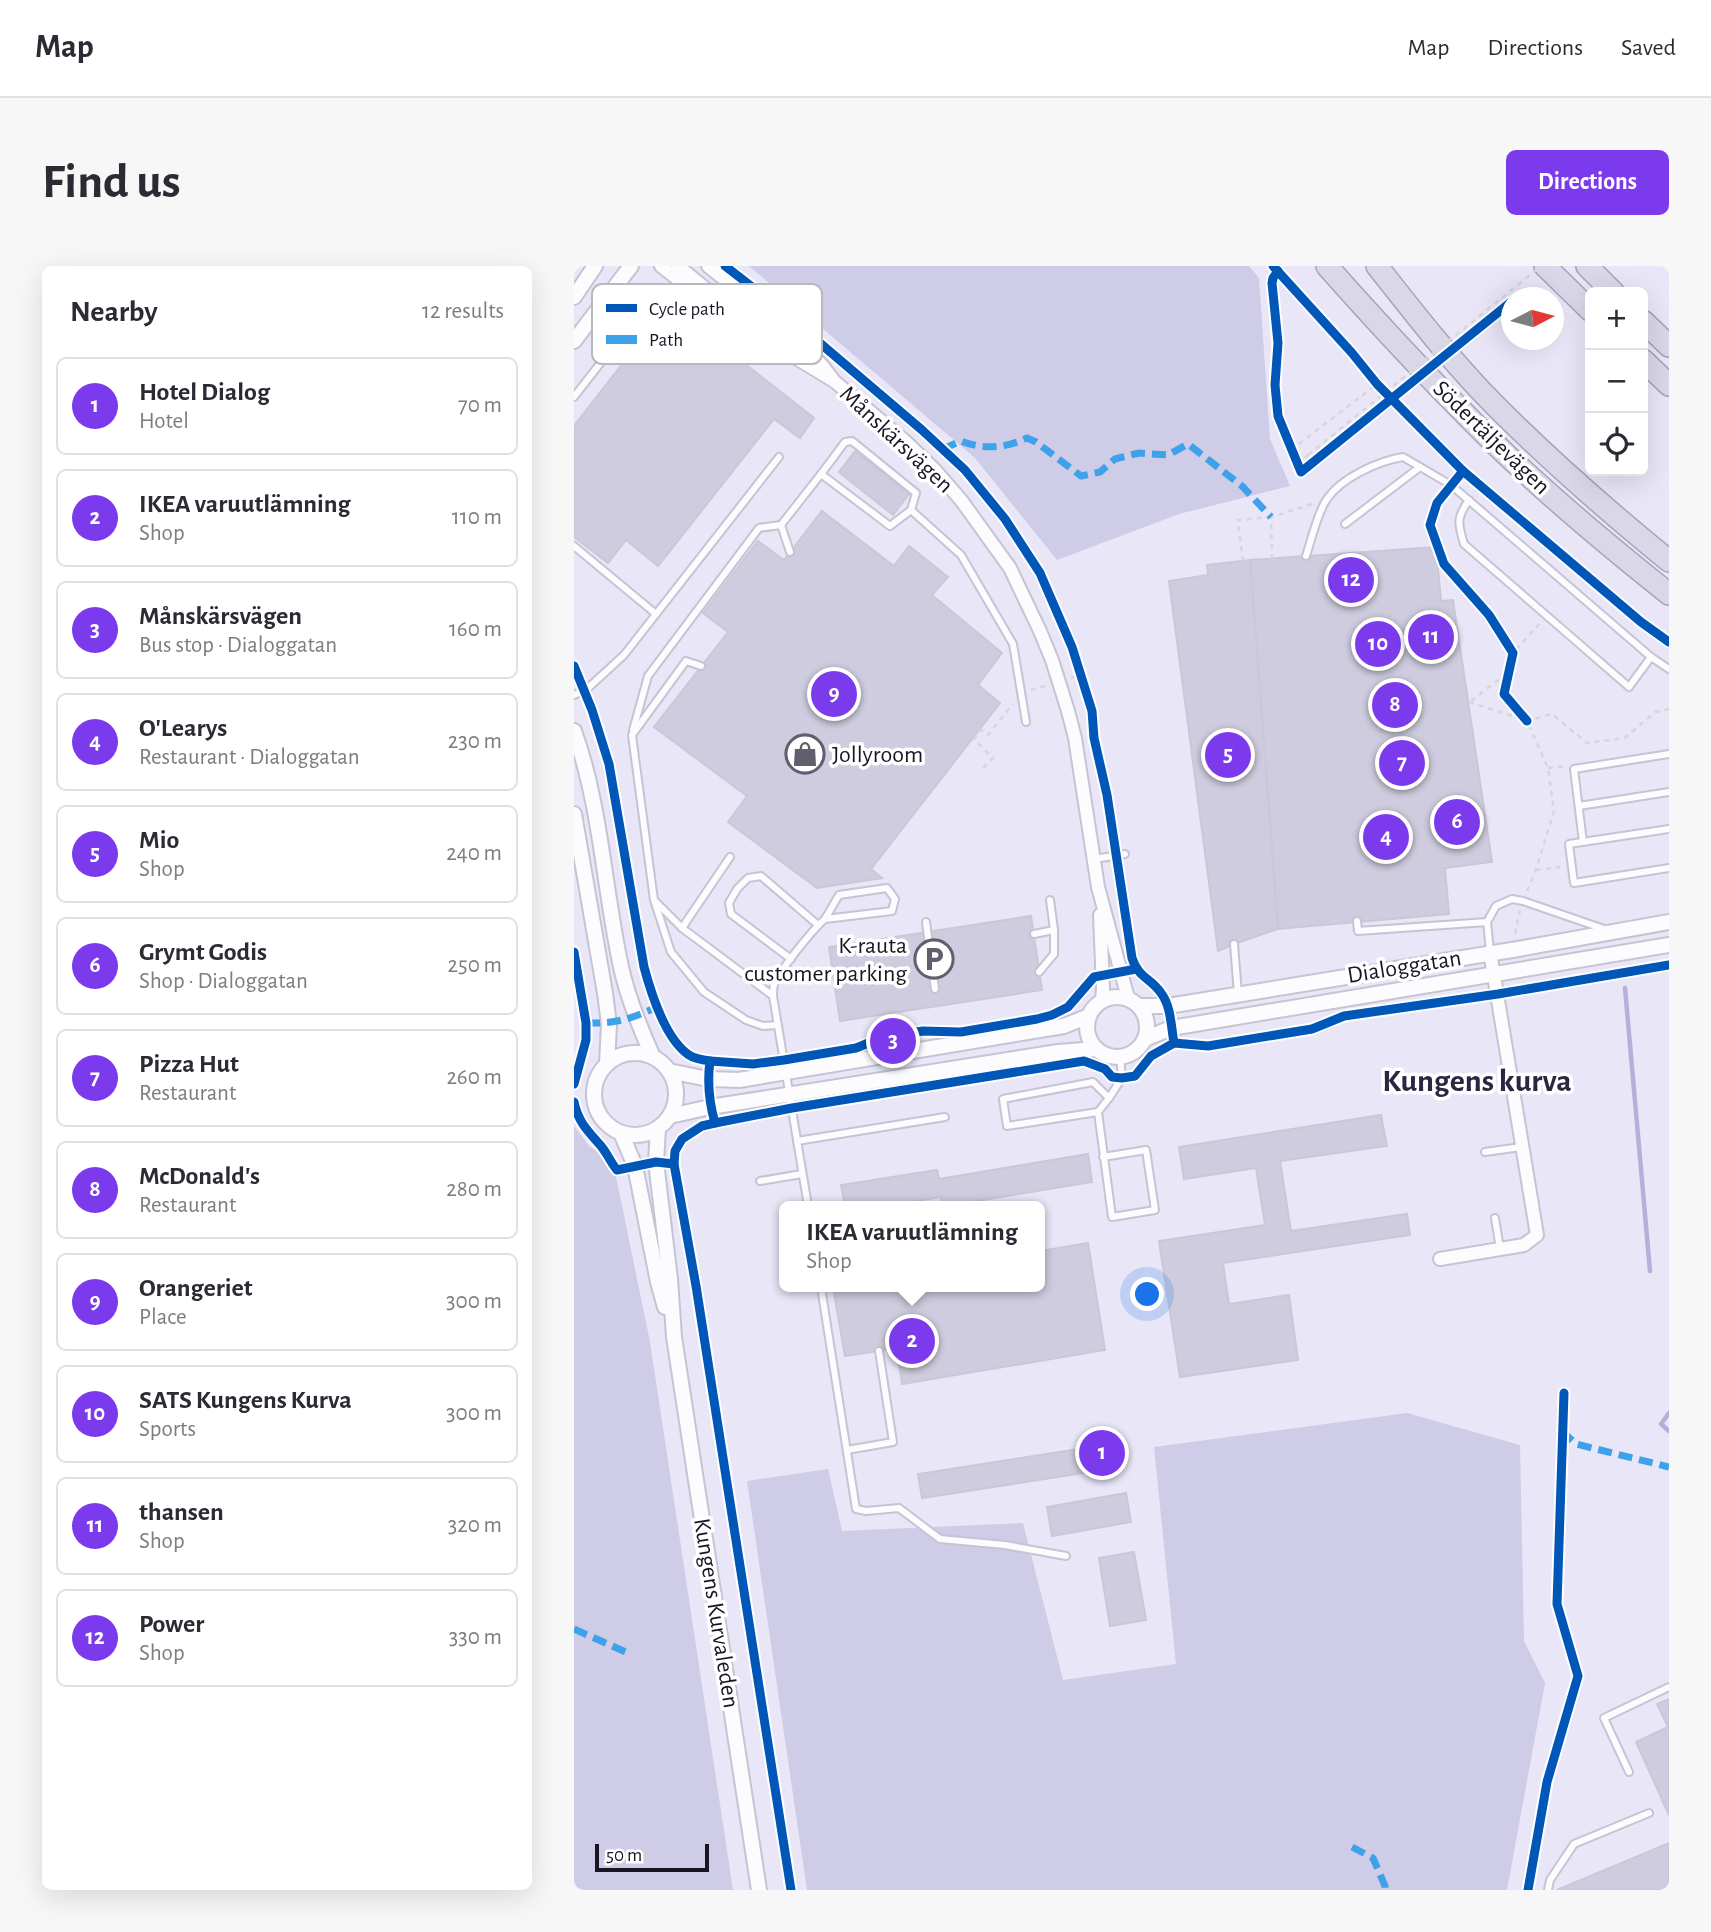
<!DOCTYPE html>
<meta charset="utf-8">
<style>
:root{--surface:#fff;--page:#f7f7f7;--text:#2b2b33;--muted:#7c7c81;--line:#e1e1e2;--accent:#7c3aed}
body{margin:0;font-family:"Alegreya Sans",sans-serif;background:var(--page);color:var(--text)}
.controls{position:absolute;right:21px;top:21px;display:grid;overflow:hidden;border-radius:10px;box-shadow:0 7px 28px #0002}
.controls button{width:63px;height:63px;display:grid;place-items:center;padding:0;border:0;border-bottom:2px solid var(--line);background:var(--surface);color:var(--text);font:35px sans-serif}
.compass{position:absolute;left:927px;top:21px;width:63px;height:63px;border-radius:50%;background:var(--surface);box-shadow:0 7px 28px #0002;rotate:84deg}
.scale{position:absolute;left:21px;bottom:18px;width:114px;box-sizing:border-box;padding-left:7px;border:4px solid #171622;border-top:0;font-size:19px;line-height:24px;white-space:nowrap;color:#171622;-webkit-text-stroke:5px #fff;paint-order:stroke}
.you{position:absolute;left:574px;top:1029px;width:24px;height:24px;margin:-18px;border:5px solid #fff;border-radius:50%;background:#1a73e8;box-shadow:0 0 0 10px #1a73e833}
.badge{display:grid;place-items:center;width:46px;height:46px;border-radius:50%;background:var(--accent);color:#fff;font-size:23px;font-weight:700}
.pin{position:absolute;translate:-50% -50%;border:4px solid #fff;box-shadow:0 2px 7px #0006}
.popup{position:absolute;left:205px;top:935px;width:266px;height:91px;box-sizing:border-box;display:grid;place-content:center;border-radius:10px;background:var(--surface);filter:drop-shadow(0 2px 5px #0005);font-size:23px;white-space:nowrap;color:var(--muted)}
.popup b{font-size:26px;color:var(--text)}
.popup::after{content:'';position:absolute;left:50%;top:100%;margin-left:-14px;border:14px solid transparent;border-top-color:var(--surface)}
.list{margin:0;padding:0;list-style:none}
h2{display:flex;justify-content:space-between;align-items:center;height:91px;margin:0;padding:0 28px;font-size:30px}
h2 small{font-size:23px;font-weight:400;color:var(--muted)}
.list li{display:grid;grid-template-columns:46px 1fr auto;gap:21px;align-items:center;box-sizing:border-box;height:98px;margin:0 14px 14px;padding:0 14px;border:2px solid var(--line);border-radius:10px}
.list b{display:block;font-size:26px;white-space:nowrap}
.list p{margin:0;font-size:23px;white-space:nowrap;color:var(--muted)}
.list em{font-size:23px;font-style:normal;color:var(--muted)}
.icon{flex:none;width:38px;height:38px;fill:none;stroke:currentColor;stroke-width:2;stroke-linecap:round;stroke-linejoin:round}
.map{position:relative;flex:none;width:1095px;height:1624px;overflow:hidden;border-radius:10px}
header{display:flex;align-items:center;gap:42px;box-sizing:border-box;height:98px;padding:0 35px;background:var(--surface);border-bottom:2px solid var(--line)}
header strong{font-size:33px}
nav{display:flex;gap:38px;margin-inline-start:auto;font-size:24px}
.intro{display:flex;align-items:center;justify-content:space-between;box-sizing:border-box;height:168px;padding:0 42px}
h1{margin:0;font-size:49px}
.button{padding:18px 32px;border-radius:10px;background:var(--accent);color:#fff;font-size:24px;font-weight:700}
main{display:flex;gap:42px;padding:0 42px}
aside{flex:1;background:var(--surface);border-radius:10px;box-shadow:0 7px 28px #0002}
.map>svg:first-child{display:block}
</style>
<header>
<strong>Map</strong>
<nav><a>Map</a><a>Directions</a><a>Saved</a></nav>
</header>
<div class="intro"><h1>Find us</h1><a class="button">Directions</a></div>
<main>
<aside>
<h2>Nearby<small>12 results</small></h2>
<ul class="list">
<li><span class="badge">1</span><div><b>Hotel Dialog</b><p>Hotel</p></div><em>70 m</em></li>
<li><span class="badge">2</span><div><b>IKEA varuutlämning</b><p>Shop</p></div><em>110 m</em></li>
<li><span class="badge">3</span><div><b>Månskärsvägen</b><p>Bus stop · Dialoggatan</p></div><em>160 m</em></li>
<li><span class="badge">4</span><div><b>O'Learys</b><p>Restaurant · Dialoggatan</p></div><em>230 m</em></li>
<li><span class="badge">5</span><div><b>Mio</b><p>Shop</p></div><em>240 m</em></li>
<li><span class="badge">6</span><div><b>Grymt Godis</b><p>Shop · Dialoggatan</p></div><em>250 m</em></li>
<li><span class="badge">7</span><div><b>Pizza Hut</b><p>Restaurant</p></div><em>260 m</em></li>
<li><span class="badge">8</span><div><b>McDonald's</b><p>Restaurant</p></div><em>280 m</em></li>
<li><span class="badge">9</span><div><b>Orangeriet</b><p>Place</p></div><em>300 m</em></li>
<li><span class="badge">10</span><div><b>SATS Kungens Kurva</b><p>Sports</p></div><em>300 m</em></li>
<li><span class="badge">11</span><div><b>thansen</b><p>Shop</p></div><em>320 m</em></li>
<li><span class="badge">12</span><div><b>Power</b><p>Shop</p></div><em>330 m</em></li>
</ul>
</aside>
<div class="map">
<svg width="1095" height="1624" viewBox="0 0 1095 1624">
<rect width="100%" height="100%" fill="#e8e6f7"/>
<g fill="#cfcce7">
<polygon points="175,0 675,0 685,12 696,173 716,220 605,248 483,294 401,192"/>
<polygon points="0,860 15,880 39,896 76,1076 159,1624 0,1624"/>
<polygon points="833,1147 946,1179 950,1375 971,1417 933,1624 233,1624 173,1215 254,1203 268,1265 449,1257 489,1414 602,1398 580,1181"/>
</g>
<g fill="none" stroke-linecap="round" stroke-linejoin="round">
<g stroke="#b4b0d9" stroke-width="4.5">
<polyline points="1051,722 1076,1005"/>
<polyline points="1095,1147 1087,1158 1095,1165"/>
</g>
</g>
<g fill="#ceccde" stroke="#cac8d7" stroke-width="2">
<polygon points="92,36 240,152 226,172 200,153 84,300 52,274 34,297 0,271 0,160 80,57 76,54"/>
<polygon points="281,185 335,228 319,249 265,206"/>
<polygon points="248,245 320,300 335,280 374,311 358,329 428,387 404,419 426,437 297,603 308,612 243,622 154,556 173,530 80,461 154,366 129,347 184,275 210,294"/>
<polygon points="862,281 867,335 879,334 918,596 871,602 875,648 704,663 676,294"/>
<polygon points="676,294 704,663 660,678 644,685 595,315 634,309 633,299"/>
<polygon points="457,650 468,724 266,755 255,681"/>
<polygon points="807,849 813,880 706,895 717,965 833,948 836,969 649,997 655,1038 715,1029 724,1094 606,1111 585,975 691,959 682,902 610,913 605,881"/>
<polygon points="514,888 518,916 373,940 369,940 367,931 314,940 271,940 267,919 363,904 365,913"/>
<polygon points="514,977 531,1084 328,1118 323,1082 271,1090 259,1021 466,1021 466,985"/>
<polygon points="544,1177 548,1201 348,1232 344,1208"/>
<polygon points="552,1227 557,1256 478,1270 473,1241"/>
<polygon points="560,1286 572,1354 536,1360 525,1292"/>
<polygon points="1095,1433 1095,1549 1062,1476 1094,1461 1083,1438"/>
<polygon points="1095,1577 1095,1624 983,1624"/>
</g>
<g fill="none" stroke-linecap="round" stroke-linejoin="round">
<g stroke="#c6c4d3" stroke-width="10">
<g id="service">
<polyline points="0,131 64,49"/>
<polyline points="247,208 271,176 278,175 342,227 337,244"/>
<path d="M895 234C882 252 884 258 890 278L1055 421 1077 391"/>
<polyline points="771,258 846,201"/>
<polyline points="0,280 82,348"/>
<polyline points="216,286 207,259 247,208 316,260 337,244 387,289 439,378 452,456"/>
<path d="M732 290C737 275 744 245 753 233 767 212 804 195 829 191L877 219 1077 391 1095 403"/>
<polyline points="127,400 112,395 58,469 80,634 97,686 130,726 172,754 189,760 204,759"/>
<polyline points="0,429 14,422 50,389 205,191"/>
<polyline points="59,464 74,410 185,262 207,259"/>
<polyline points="1005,540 1095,526"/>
<polyline points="1095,563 995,578 1000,617 1095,602"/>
<polyline points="1009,576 1000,503 1095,488"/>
<polyline points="156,591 108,662 199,730"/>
<polyline points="520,593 551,588"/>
<polyline points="82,636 108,662"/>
<polyline points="783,655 784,665 913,656 916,685"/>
<polyline points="352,656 361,723"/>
<polyline points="913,656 922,640 938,633 949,635 1033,664"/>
<polyline points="460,668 480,664"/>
<polyline points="660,678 664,728"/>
<polyline points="217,693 157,648 155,637 163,623 174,612 187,610 244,659"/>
<polyline points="465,706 480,688 480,664 476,634"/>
<polyline points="524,846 433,860 429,833 519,816 535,832"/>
<polyline points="223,875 371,851"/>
<polyline points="911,886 947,881"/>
<polyline points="529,891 572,884 581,944 538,951 524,846 535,832 548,812 546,791"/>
<polyline points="186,915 228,908"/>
<path d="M234 940 199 730C199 726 199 722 200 719 205 705 239 663 251 653L318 645 321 633 313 622 265 629 251 653"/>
<polyline points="921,952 926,983"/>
<polyline points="247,1021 282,1243 292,1245 325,1242 366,1273 431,1279 492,1290"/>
<polyline points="273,1184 319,1176 305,1085"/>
<polyline points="1055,1506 1030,1452 1095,1421"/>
<polyline points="974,1624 976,1614 1000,1578 1075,1547"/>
</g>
</g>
<g stroke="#c6c4d3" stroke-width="16">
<g id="minor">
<polyline points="87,0 188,79"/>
<polyline points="104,0 202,80 260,115 331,175 361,204 387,234 436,302 466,365 478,394 494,445 501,472 524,621 554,732"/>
<path d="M134 0C177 35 225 67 258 112"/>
<polyline points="526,649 529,722 528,735"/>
<polyline points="866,993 950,979 963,969 916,686"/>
</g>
</g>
<g stroke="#c6c4d3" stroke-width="18">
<g id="tertiary">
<polyline points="0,31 21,0"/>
<polyline points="0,75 57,0"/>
<path d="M0 465C27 540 30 623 47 701 54 733 66 762 79 791"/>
<polyline points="0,548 31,727 35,758 33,798"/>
<circle cx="543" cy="761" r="30"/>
<polyline points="565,740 594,740 944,683 1095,656"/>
<polyline points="571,773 597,762 1095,679"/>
<circle cx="61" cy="828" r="41"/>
<polyline points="95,805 134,813 165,814 490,760 515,750"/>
<polyline points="96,850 136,841 484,786 522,783"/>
<polyline points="84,862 82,896 96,1013 100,1071 185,1624"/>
<polyline points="47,867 61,900 84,1016 91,1041"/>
</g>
</g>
<g stroke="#a7a3b9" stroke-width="24">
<g id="motorway">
<path d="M753 0C800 53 849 106 899 156 960 218 1027 274 1095 328"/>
<path d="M803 0C837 43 871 87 909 127 967 187 1030 242 1095 295"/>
<polyline points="971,0 1016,44"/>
<polyline points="1013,0 1039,26"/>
<polyline points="1069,55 1095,80"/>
<polyline points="1069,94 1095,119"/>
</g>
</g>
<g stroke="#d6d6db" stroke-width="2.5" stroke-dasharray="5 5" stroke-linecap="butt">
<polyline points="717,184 803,118"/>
<polyline points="723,198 734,189"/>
<polyline points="698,293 697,251 738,238"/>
<polyline points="669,295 664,254 697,251"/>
<polyline points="497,412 507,409"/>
<polyline points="457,424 471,420"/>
<polyline points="897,435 927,412 939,387 966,357"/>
<polyline points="895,436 953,455 978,448 1013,477 1051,472 1081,446 1095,443"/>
<polyline points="409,502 419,492 400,473 407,464 414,469 439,438"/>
<polyline points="974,502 992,500"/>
<polyline points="962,604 986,601"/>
<polyline points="953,625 962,604 980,545 974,502 953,455"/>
<polyline points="941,668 946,644"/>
<polyline points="950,716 951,723"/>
</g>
<use href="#service" stroke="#fcfbfe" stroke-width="6"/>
<use href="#minor" stroke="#fcfbfe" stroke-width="12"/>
<use href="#tertiary" stroke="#fcfbfe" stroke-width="14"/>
<use href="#motorway" stroke="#dad8e8" stroke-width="21"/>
<polyline stroke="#d6d6db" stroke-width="2.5" stroke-dasharray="5 5" stroke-linecap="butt" points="734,189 967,0"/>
<g stroke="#3da2ea" stroke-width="7" stroke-dasharray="14 7" stroke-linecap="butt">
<path d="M369 183 387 175C408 184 433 182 453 172L462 176 507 210 526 206 541 193 565 187 594 189 614 178 668 220 697 251"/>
<path d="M12 757C41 758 57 753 83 741"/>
<polyline points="988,1165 1002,1178 1095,1201"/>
<polyline points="0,1363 54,1387"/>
<polyline points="778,1581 799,1592 811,1620 811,1624"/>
</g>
<g stroke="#fff" stroke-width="13">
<g id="cycleway">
<path d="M151 0 234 64 247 78 348 164 391 204 431 253 466 307 498 381 518 445 520 472 533 529 558 692C565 713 576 711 587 727 597 740 597 760 600 777"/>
<polyline points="699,0 778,87 803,118 889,205 1067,356 1095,376"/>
<polyline points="704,5 699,12 698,17 704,77 701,119 704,150 727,206 937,36"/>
<polyline points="889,205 863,237 856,259 870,298 915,349 939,387 930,428 953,455"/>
<path d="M0 400 18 444 35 498 70 701C77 727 91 773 115 789 121 793 128 794 136 795 133 817 135 836 141 857"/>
<polyline points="0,686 12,757 12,774 0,818"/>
<polyline points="136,795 179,798 210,794 282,782 307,772 349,765 387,766 463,753 478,749 494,741 520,711 562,703"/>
<path d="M0 836C4 856 14 865 27 880 33 887 37 897 43 904L82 896 100 898"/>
<polyline points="217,1624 122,1020 100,898 101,885 108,873 128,860 141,857 218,842 510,795 531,803 538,811 548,812 561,810 577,790 600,777 634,780 738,763 770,750 924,728 1095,699"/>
<polyline points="954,1624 973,1516 1004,1410 983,1338 990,1127"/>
</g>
</g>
<use href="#cycleway" stroke="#0057b8" stroke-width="9"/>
</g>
<defs>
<g id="shop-ring" transform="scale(2.0125)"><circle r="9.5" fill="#fff" stroke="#605f6d" stroke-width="1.5"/><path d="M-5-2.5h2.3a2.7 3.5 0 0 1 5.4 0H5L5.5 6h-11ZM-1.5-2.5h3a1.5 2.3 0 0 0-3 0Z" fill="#605f6d"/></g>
<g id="parking-ring" transform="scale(2.0125)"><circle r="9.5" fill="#fff" stroke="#605f6d" stroke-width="1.5"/><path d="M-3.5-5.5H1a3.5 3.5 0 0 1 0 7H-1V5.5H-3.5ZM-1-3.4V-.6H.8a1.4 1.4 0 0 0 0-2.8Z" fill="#605f6d"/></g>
</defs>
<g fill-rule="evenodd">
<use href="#shop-ring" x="231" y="488"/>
<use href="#parking-ring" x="360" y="693"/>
</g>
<g text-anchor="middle" stroke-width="7" stroke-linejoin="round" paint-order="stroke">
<g font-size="24" fill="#171622" stroke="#fff">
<text transform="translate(918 171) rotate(44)" y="8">Södertäljevägen</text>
<text transform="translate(323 173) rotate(43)" y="8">Månskärsvägen</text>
<text transform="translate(830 700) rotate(-9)" y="8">Dialoggatan</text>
<text transform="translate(143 1347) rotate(81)" y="8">Kungens Kurvaleden</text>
</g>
<g font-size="24" fill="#171622" stroke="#fff" text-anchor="start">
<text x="258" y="496">Jollyroom</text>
<text x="333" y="687" text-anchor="end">K-rauta<tspan x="333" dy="28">customer parking</tspan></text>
</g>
<g font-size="32" font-weight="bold" fill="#2a2742" stroke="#fff">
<text x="903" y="825">Kungens kurva</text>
</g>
</g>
<rect x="18" y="18" width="230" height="80" rx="10" fill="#fff" stroke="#b9b9bd" stroke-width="2"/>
<rect x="32" y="38" width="31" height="8" fill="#0057b8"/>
<rect x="32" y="69" width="31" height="9" fill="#3da2ea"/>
<g font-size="19" fill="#171622">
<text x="75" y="49">Cycle path</text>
<text x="75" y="80">Path</text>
</g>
</svg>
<div class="controls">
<button>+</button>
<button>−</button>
<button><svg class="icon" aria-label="locate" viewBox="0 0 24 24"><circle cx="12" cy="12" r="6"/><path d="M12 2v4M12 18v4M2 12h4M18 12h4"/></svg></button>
</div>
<svg class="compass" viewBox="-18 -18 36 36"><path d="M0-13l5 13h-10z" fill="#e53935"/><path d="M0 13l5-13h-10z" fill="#7c7c81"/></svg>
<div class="scale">50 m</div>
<div class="you"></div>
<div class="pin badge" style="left:528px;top:1187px">1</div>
<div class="pin badge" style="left:338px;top:1075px">2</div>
<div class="popup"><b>IKEA varuutlämning</b>Shop</div>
<div class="pin badge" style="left:319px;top:775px">3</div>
<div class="pin badge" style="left:812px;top:571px">4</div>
<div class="pin badge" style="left:654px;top:489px">5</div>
<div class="pin badge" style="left:883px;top:556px">6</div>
<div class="pin badge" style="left:828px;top:497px">7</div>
<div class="pin badge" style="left:821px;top:439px">8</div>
<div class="pin badge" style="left:260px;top:428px">9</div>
<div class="pin badge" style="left:804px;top:378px">10</div>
<div class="pin badge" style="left:857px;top:371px">11</div>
<div class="pin badge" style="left:777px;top:314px">12</div>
</div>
</main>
